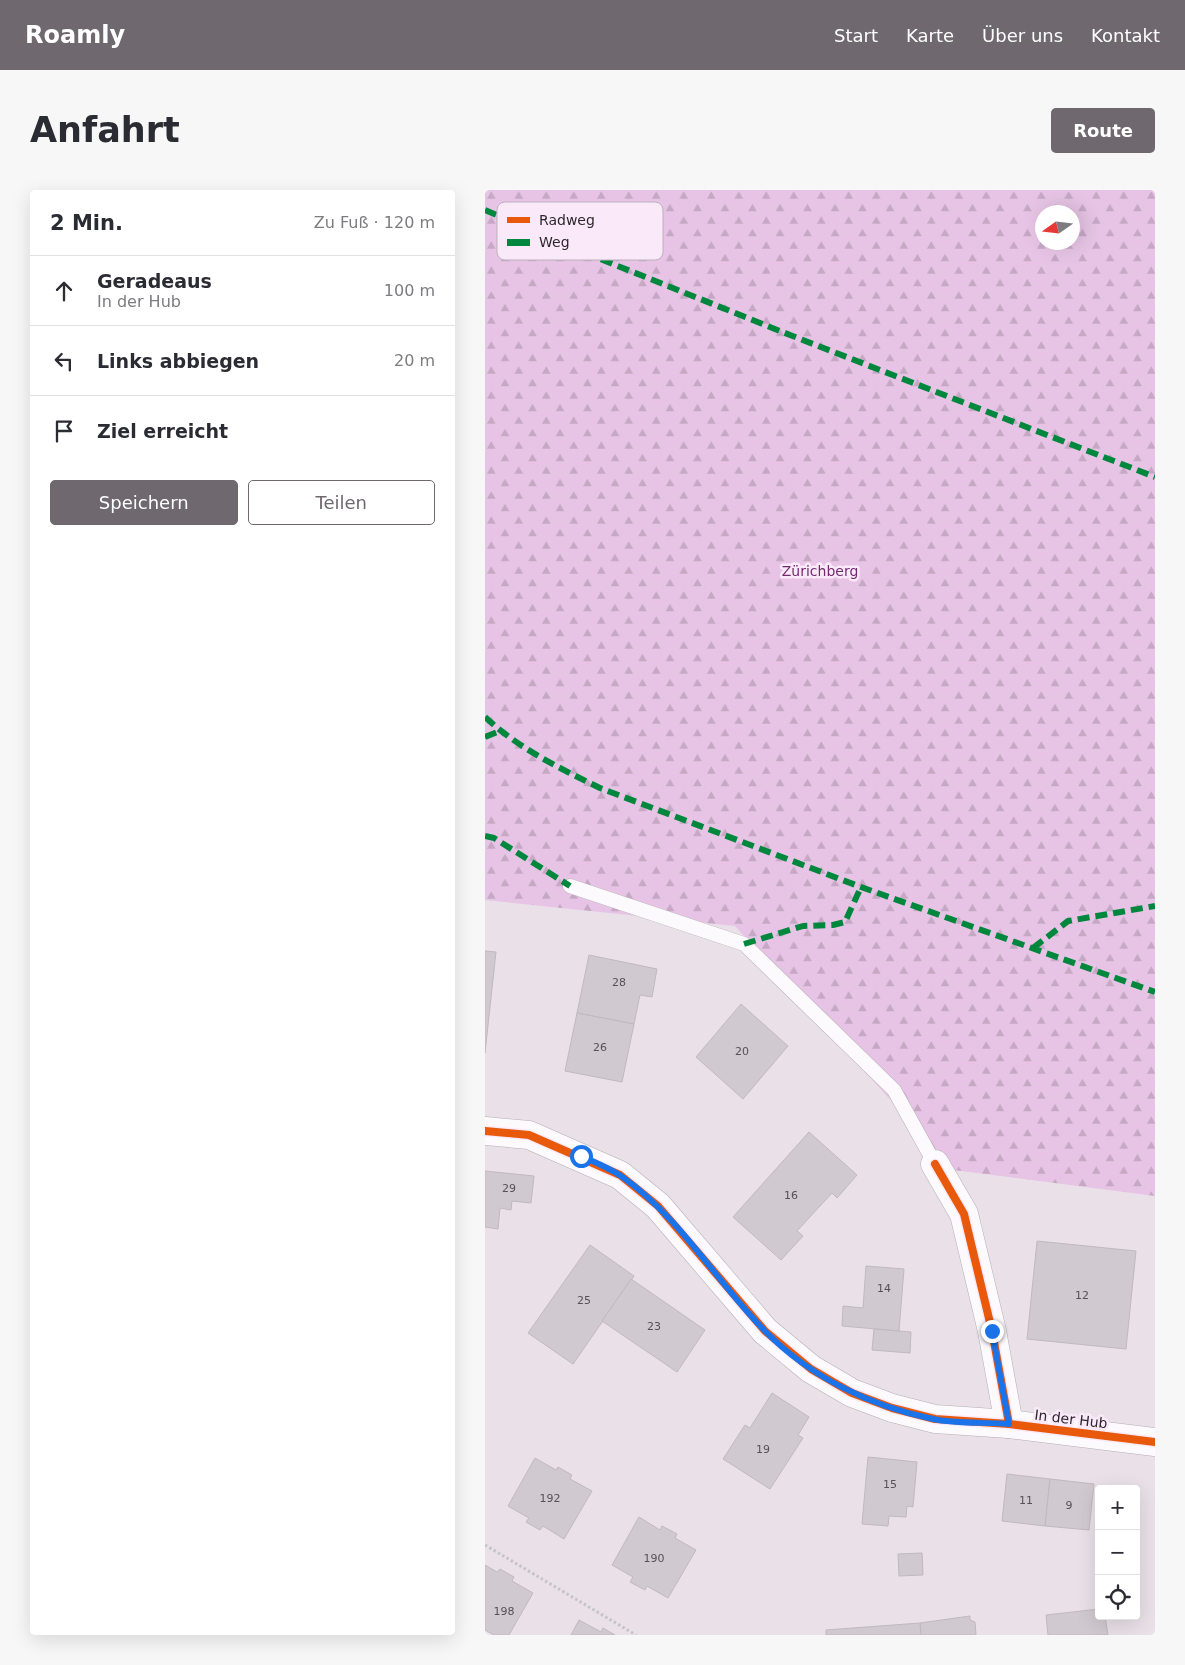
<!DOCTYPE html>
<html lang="de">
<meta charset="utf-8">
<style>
:root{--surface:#fff;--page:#f7f7f7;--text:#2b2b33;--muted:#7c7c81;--line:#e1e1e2;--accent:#6f686e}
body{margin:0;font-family:"DejaVu Sans",sans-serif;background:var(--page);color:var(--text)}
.controls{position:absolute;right:15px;bottom:15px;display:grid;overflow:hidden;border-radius:5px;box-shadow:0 5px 20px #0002}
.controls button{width:45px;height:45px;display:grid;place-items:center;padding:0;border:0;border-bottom:1px solid var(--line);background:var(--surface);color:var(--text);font:25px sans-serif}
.compass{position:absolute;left:550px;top:15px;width:45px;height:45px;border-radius:50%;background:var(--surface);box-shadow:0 5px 20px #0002;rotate:256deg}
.stop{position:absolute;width:15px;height:15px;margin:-11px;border:4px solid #1a73e8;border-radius:50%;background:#fff}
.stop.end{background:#1a73e8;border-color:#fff;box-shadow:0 1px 5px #0008}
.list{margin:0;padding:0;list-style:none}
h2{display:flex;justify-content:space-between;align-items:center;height:65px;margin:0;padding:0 20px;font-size:21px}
h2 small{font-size:16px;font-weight:400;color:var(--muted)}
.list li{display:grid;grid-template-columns:32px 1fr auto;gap:15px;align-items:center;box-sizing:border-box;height:70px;padding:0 20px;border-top:1px solid var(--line)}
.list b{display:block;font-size:19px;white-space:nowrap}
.list p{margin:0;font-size:16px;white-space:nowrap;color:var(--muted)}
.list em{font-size:16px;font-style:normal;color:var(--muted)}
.actions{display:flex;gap:10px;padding:15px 20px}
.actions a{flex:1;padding:11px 0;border:1px solid var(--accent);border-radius:5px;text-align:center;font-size:18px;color:var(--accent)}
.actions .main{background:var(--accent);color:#fff}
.icon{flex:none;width:28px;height:28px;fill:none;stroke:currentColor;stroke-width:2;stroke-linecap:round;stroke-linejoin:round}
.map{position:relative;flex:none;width:670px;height:1445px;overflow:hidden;border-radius:5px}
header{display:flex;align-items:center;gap:30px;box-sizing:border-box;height:70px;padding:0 25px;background:var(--accent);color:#fff}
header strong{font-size:24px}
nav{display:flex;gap:28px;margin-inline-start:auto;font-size:18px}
.intro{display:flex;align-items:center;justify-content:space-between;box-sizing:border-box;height:120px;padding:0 30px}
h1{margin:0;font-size:35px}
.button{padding:12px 22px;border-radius:5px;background:var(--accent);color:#fff;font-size:18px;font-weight:700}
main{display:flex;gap:30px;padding:0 30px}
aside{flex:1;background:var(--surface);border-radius:5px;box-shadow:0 5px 20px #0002}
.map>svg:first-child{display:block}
</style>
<header>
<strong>Roamly</strong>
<nav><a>Start</a><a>Karte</a><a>Über uns</a><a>Kontakt</a></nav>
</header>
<div class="intro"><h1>Anfahrt</h1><a class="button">Route</a></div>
<main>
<aside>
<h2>2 Min.<small>Zu Fuß · 120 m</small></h2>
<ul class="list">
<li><svg class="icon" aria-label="ahead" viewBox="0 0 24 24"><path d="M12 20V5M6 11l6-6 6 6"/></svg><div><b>Geradeaus</b><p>In der Hub</p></div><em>100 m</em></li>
<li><svg class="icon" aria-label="left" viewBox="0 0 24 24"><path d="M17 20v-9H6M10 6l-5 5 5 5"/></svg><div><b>Links abbiegen</b></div><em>20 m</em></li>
<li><svg class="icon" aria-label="arrive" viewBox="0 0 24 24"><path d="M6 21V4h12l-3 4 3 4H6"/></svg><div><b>Ziel erreicht</b></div></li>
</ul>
<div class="actions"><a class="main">Speichern</a><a>Teilen</a></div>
</aside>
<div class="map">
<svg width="670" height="1445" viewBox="0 0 670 1445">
<defs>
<pattern id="forest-firs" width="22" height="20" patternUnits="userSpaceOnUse" patternTransform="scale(1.25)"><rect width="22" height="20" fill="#e7c4e5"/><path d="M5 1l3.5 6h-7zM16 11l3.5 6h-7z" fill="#c6a8c5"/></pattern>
</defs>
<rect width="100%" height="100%" fill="#e9e0e8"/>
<path fill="url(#forest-firs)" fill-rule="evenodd" d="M0 0H670V1006L468 980 250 736 0 710ZM558 22H588V52H558Z"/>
<g fill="#d1c9d0" stroke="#c0b9bf">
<polygon points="0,761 11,762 0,863"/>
<polygon points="104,765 172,779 167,807 155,805 149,834 92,823"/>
<polygon points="256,814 303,856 258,909 211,867"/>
<polygon points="92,823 149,834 137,892 80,881"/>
<polygon points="324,942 372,985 352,1008 347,1003 312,1041 318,1046 296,1070 248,1027"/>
<polygon points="0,981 49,986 46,1013 27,1011 26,1020 15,1018 13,1039 0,1037"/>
<polygon points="552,1051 651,1061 641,1159 542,1149"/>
<polygon points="105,1055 149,1086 88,1174 43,1143"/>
<polygon points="381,1076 419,1079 414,1141 357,1136 358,1116 378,1118"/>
<polygon points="146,1089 220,1140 192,1182 117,1131"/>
<polygon points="389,1139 426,1142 425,1163 387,1160"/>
<polygon points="287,1203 324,1227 313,1245 318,1248 285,1299 238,1269 260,1235 265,1238"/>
<polygon points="383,1267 432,1272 428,1317 422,1316 421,1327 404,1326 403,1336 377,1334"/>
<polygon points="50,1268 71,1280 73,1277 87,1285 85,1289 107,1301 79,1349 58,1336 55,1340 41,1332 44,1328 23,1316"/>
<polygon points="522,1284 565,1289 560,1336 517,1331"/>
<polygon points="565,1289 609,1294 604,1340 560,1336"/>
<polygon points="154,1327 175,1340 177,1336 192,1344 190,1348 211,1360 183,1408 162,1396 160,1400 145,1392 148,1387 127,1375"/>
<polygon points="437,1363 438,1385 414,1386 413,1364"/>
<polygon points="0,1375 12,1382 15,1379 29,1387 27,1391 48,1403 24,1445 9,1445 0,1440"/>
<polygon points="614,1419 614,1426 620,1426 623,1445 563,1445 561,1425"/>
<polygon points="485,1426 485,1430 490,1432 491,1445 436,1445 435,1433"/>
<polygon points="94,1430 116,1442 118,1438 130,1445 86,1445"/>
<polygon points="435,1433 436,1445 341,1445 341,1440"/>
</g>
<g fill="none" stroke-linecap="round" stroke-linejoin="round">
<g stroke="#b5aeb4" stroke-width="15">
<polyline id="service" points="85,696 259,754 409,900 450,974"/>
</g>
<g stroke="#b5aeb4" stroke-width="29">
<g id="minor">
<polyline points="0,941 44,945 135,985 173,1016 280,1141 326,1179 367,1203 407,1218 450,1229 524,1234 670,1252"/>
<polyline points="450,974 479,1024 507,1141 524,1234"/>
</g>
</g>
<polyline stroke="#c6c4c6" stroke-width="3" stroke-dasharray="2.5 2.5" stroke-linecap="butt" points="0,1355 151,1445"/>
<use href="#service" stroke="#fcfafc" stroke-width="14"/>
<use href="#minor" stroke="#fcfafc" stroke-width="28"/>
<g stroke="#00873e" stroke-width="6" stroke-dasharray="12 6" stroke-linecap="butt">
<polyline points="0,20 83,56 305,145 670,287"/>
<path d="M0 527C33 558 74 578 115 598L376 697 670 802"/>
<polyline points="0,547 15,541"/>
<polyline points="0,646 9,648 85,696"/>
<polyline points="259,754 318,736 348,735 360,732 376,697"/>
<polyline points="548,758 583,731 670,716"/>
</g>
<g stroke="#faeaf9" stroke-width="11">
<g id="cycleway">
<polyline points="0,941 44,945 135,985 173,1016 280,1141 326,1179 367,1203 407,1218 450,1229 524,1234 670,1252"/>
<polyline points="450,974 479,1024 507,1141 524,1234"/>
</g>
</g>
<use href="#cycleway" stroke="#e8590c" stroke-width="8"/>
</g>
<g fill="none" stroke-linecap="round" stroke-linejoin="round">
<path stroke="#1a73e8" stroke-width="6" d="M96 966C109 972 124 978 136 986 195 1027 230 1090 280 1141 325 1187 385 1216 448 1229 472 1234 499 1232 524 1234L507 1141"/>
</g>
<g text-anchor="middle" stroke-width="5" stroke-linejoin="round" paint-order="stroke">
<g font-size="11" fill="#575056">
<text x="134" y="796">28</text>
<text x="115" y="861">26</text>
<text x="257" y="865">20</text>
<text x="24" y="1002">29</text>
<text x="306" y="1009">16</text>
<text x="399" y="1102">14</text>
<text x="597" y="1109">12</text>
<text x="99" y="1114">25</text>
<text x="169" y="1140">23</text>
<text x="278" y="1263">19</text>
<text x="405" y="1298">15</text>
<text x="65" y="1312">192</text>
<text x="541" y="1314">11</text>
<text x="584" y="1319">9</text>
<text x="169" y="1372">190</text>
<text x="19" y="1425">198</text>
</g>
<g font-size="14" fill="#722b71" stroke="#faeaf9">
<text x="335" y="386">Zürichberg</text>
</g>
<g font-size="14" fill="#2d272d" stroke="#faeaf9">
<text transform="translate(586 1229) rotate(7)" y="5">In der Hub</text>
</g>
</g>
<rect x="12" y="12" width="166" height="58" rx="8" fill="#faeaf9" stroke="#bcb0bc" stroke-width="1"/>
<rect x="22" y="27" width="23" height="6" fill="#e8590c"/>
<rect x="22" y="49" width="23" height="7" fill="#00873e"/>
<g font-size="14" fill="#2d272d">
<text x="54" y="35">Radweg</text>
<text x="54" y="57">Weg</text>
</g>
</svg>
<div class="controls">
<button>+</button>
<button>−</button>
<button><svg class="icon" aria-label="locate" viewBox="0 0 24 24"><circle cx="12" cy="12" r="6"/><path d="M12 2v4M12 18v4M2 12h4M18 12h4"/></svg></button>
</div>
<svg class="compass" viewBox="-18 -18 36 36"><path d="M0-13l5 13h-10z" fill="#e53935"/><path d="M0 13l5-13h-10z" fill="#7c7c81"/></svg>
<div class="stop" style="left:96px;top:966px"></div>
<div class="stop end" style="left:507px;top:1141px"></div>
</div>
</main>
